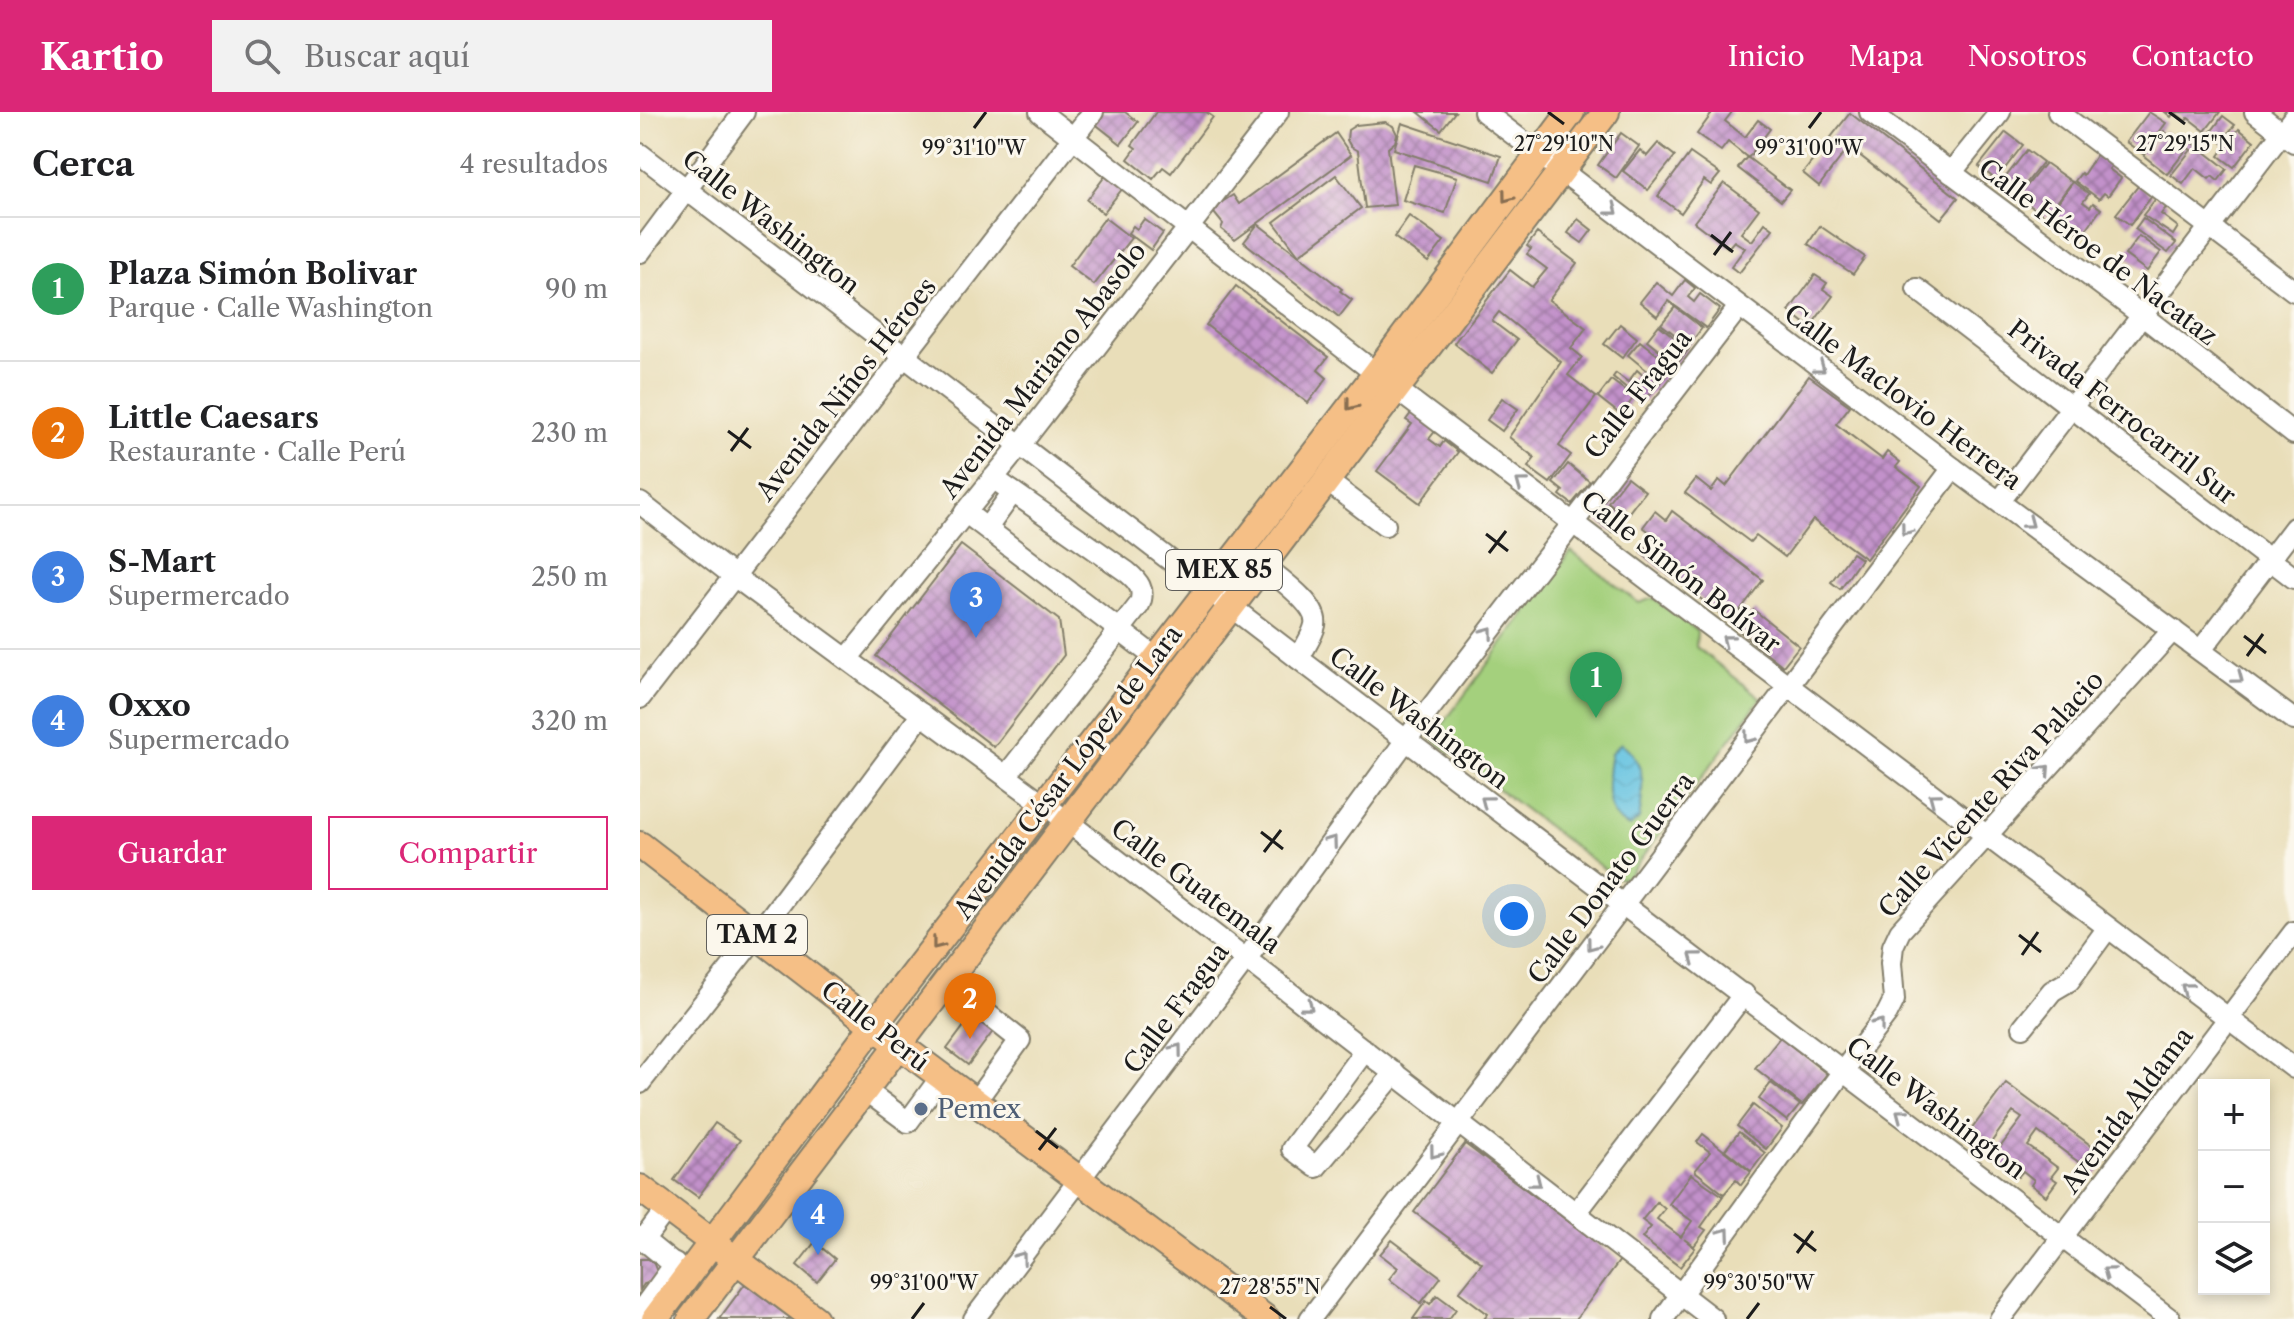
<!DOCTYPE html>
<html lang="es">
<meta charset="utf-8">
<style>
:root{--surface:#fff;--page:#f2f2f2;--text:#202124;--muted:#757577;--line:#e0e0e0;--accent:#db2777}
body{margin:0;font-family:"Libre Caslon Text",serif;background:var(--page);color:var(--text)}
.controls{position:absolute;right:24px;bottom:24px;display:grid;overflow:hidden;border-radius:0px;box-shadow:0 4px 12px #0003}
.controls button{width:72px;height:72px;display:grid;place-items:center;padding:0;border:0;border-bottom:2px solid var(--line);background:var(--surface);color:var(--text);font:40px sans-serif}
.you{position:absolute;left:874px;top:804px;width:28px;height:28px;margin:-20px;border:6px solid #fff;border-radius:50%;background:#1a73e8;box-shadow:0 0 0 12px #1a73e833}
.badge{display:grid;place-items:center;width:52px;height:52px;border-radius:50%;background:var(--accent);color:#fff;font-size:26px;font-weight:700}
.pin{position:absolute;translate:-50% -66px;filter:drop-shadow(0 2px 4px #0008)}
.pin::after{content:'';position:absolute;top:42px;width:28px;height:24px;background:inherit;clip-path:polygon(0 0,100% 0,50% 100%)}
.list{margin:0;padding:0;list-style:none}
h2{display:flex;justify-content:space-between;align-items:center;height:104px;margin:0;padding:0 32px;font-size:34px}
h2 small{font-size:26px;font-weight:400;color:var(--muted)}
.list li{display:grid;grid-template-columns:52px 1fr auto;gap:24px;align-items:center;box-sizing:border-box;height:144px;padding:0 32px;border-top:2px solid var(--line)}
.list b{display:block;font-size:30px;white-space:nowrap}
.list p{margin:0;font-size:26px;white-space:nowrap;color:var(--muted)}
.list em{font-size:26px;font-style:normal;color:var(--muted)}
.actions{display:flex;gap:16px;padding:24px 32px}
.actions a{flex:1;padding:18px 0;border:2px solid var(--accent);border-radius:0px;text-align:center;font-size:28px;color:var(--accent)}
.actions .main{background:var(--accent);color:#fff}
.icon{flex:none;width:44px;height:44px;fill:none;stroke:currentColor;stroke-width:2;stroke-linecap:round;stroke-linejoin:round}
.map{position:relative;flex:none;width:1654px;height:1207px;overflow:hidden}
header{display:flex;align-items:center;gap:48px;box-sizing:border-box;height:112px;padding:0 40px;background:var(--accent);color:#fff}
header strong{font-size:38px}
nav{display:flex;gap:44px;margin-inline-start:auto;font-size:28px}
.search{width:560px;height:72px;background:var(--page);display:flex;align-items:center;gap:20px;box-sizing:border-box;padding:0 28px;border-radius:0px;color:var(--muted);font-size:30px}
main{display:flex}
aside{flex:1;background:var(--surface)}
.map>svg:first-child{display:block}
</style>
<header>
<strong>Kartio</strong>
<div class="search"><svg class="icon" aria-label="search" viewBox="0 0 24 24"><circle cx="10" cy="10" r="6"/><path d="M15 15l6 6"/></svg>Buscar aquí</div>
<nav><a>Inicio</a><a>Mapa</a><a>Nosotros</a><a>Contacto</a></nav>
</header>
<main>
<aside>
<h2>Cerca<small>4 resultados</small></h2>
<ul class="list">
<li><span class="badge" style="background:#2e9e5b">1</span><div><b>Plaza Simón Bolivar</b><p>Parque · Calle Washington</p></div><em>90 m</em></li>
<li><span class="badge" style="background:#e8710a">2</span><div><b>Little Caesars</b><p>Restaurante · Calle Perú</p></div><em>230 m</em></li>
<li><span class="badge" style="background:#3f7fe0">3</span><div><b>S-Mart</b><p>Supermercado</p></div><em>250 m</em></li>
<li><span class="badge" style="background:#3f7fe0">4</span><div><b>Oxxo</b><p>Supermercado</p></div><em>320 m</em></li>
</ul>
<div class="actions"><a class="main">Guardar</a><a>Compartir</a></div>
</aside>
<div class="map">
<svg width="1654" height="1207" viewBox="0 0 1654 1207">
<defs>
<pattern id="water-waves" width="16" height="10" patternUnits="userSpaceOnUse" patternTransform="scale(2)"><rect width="16" height="10" fill="#63c2e1"/><path d="M0 5q4-4 8 0t8 0" fill="none" stroke="#55a6c0"/></pattern>
<pattern id="building-cross-hatch" width="8" height="8" patternUnits="userSpaceOnUse" patternTransform="scale(2)"><rect width="8" height="8" fill="#c291ca"/><path d="M0 0l8 8M0 8l8-8" fill="none" stroke="#9d76a3"/></pattern>
</defs>
<rect width="100%" height="100%" fill="#fbf7ec"/>
<filter id="ink" filterUnits="userSpaceOnUse"><feTurbulence type="fractalNoise" baseFrequency=".0125" numOctaves="2"/><feDisplacementMap in="SourceGraphic" scale="16" xChannelSelector="R" yChannelSelector="G"/><feConvolveMatrix kernelMatrix="1 2 1 2 8 2 1 2 1" color-interpolation-filters="sRGB"/></filter>
<filter id="wash" filterUnits="userSpaceOnUse"><feTurbulence type="fractalNoise" baseFrequency=".006" numOctaves="4" result="noise"/><feDisplacementMap in="SourceGraphic" scale="32" xChannelSelector="R" yChannelSelector="G"/><feGaussianBlur stdDeviation="1.8" result="paint"/><feColorMatrix in="noise" values="0 0 0 0 0 0 0 0 0 0 0 0 0 0 0 0 0 1.4 0 .05"/><feComposite in="paint" operator="in"/></filter>
<g filter="url(#wash)">
<rect width="100%" height="100%" fill="#e9deb9"/>
<polygon fill="#a4d07d" stroke="#60764c" stroke-width="2" points="931,439 999,491 1013,486 1057,519 1056,535 1121,586 987,766 976,766 792,627"/>
<path fill="url(#water-waves)" stroke="#406f7e" stroke-width="2" d="M981 631C1007 649 1004 679 999 707L990 715C961 706 967 663 971 641Z"/>
<g id="blocks">
<g fill="url(#building-cross-hatch)">
<polygon points="461,0 485,0 498,10 481,32 453,10"/>
<polygon points="516,0 566,0 573,5 531,61 523,55 513,67 488,47 496,36 492,33"/>
<polygon points="778,0 815,0 801,18"/>
<polygon points="1073,0 1092,0 1085,9 1105,25 1118,8 1130,17 1108,46 1088,30 1081,39 1057,22"/>
<polygon points="1509,0 1526,11 1503,42 1486,30"/>
<polygon points="1525,0 1580,0 1565,19 1548,6 1546,9 1534,0 1531,5"/>
<polygon points="1210,1 1318,86 1301,107 1209,35 1179,74 1163,61"/>
<polygon points="1583,4 1595,13 1588,21 1593,25 1599,17 1614,29 1594,55 1579,44 1586,34 1571,20"/>
<polygon points="745,10 753,14 757,22 755,30 748,36 755,93 725,96 718,39 711,35 707,28 708,18 716,13"/>
<polygon points="762,11 861,44 852,69 754,37"/>
<polygon points="1524,19 1547,37 1527,62 1504,44"/>
<polygon points="1366,20 1383,33 1356,68 1339,54"/>
<polygon points="696,21 711,43 595,128 581,117 583,112 574,101 582,90 593,83 599,92"/>
<polygon points="981,21 999,34 976,66 958,53"/>
<polygon points="1542,22 1587,57 1578,69 1572,64 1569,67 1555,56 1543,72 1531,63 1551,38 1538,28"/>
<polygon points="1018,31 1035,44 1008,78 983,59 1000,38 1007,44"/>
<polygon points="1387,38 1403,50 1377,83 1361,71"/>
<polygon points="1050,41 1080,62 1071,73 1064,68 1041,101 1018,84"/>
<polygon points="1457,42 1472,53 1469,57 1481,66 1468,84 1464,81 1459,87 1435,69 1441,61 1443,63"/>
<polygon points="1107,45 1150,78 1141,89 1098,56"/>
<polygon points="1405,51 1432,70 1406,105 1378,85"/>
<polygon points="774,53 817,65 805,101 763,88"/>
<polygon points="466,63 483,76 463,101 447,88"/>
<polygon points="696,63 721,96 659,143 634,110"/>
<polygon points="1433,70 1449,82 1443,90 1450,95 1453,91 1461,97 1442,123 1409,102"/>
<polygon points="1084,71 1119,97 1101,121 1112,129 1125,111 1133,117 1099,161 1091,155 1105,136 1094,129 1088,136 1054,110"/>
<polygon points="1499,73 1512,84 1490,113 1476,102"/>
<polygon points="1518,84 1528,93 1521,102 1538,115 1533,123 1503,103"/>
<polygon points="769,104 804,129 788,150 754,125"/>
<polygon points="465,106 491,126 454,173 429,154"/>
<polygon points="1503,106 1536,131 1528,141 1495,117"/>
<polygon points="504,107 523,121 511,138 488,121 493,114 497,117"/>
<polygon points="938,107 952,118 942,131 928,121"/>
<polygon points="618,112 702,177 700,179 712,188 699,205 604,130"/>
<polygon points="1180,114 1225,145 1213,162 1168,132"/>
<polygon points="897,121 937,151 909,188 946,216 931,236 942,245 928,263 956,285 919,334 931,343 910,371 888,355 895,346 869,325 921,250 859,200 852,209 877,228 852,261 814,231 870,158 892,175 907,157 887,142 891,137 887,134"/>
<polygon points="1499,124 1521,140 1507,159 1485,143"/>
<polygon points="1175,163 1187,171 1183,177 1193,184 1170,215 1149,199"/>
<polygon points="1045,168 1055,176 1048,185 1054,190 1060,182 1080,197 1066,216 1028,189 1017,204 1000,190 1016,170 1033,184"/>
<polygon points="596,174 688,245 678,258 687,266 668,291 566,213"/>
<polygon points="1035,195 1062,216 1049,233 1021,212"/>
<polygon points="980,212 997,226 982,246 964,232"/>
<polygon points="1019,213 1049,237 1037,252 1007,228"/>
<polygon points="1000,229 1033,255 1004,290 973,265 976,261 988,270 997,258 1012,271 1016,266 988,243"/>
<polygon points="1169,264 1210,294 1196,312 1242,347 1247,340 1260,350 1256,355 1281,374 1226,447 1173,408 1145,445 1116,423 1110,430 1045,381 1056,367 1071,379 1079,368 1086,374"/>
<polygon points="971,268 994,285 981,303 958,285"/>
<polygon points="862,286 878,297 862,319 847,308"/>
<polygon points="772,300 796,318 789,327 800,335 804,329 818,340 780,391 737,359 772,312 766,308"/>
<polygon points="928,352 950,370 932,392 920,383 923,379 913,371"/>
<polygon points="987,365 1005,379 986,404 968,390"/>
<polygon points="969,392 985,404 972,420 957,408"/>
<polygon points="1015,399 1026,408 1032,399 1123,468 1091,510 1001,441 1015,424 1003,415"/>
<polygon points="321,433 419,508 424,543 354,635 236,544"/>
<polygon points="1212,441 1221,447 1200,477 1191,470"/>
<polygon points="1114,498 1159,534 1143,554 1099,519"/>
<polygon points="333,902 354,918 328,953 307,937"/>
<polygon points="1140,925 1187,962 1162,993 1115,956"/>
<polygon points="1131,971 1160,993 1147,1009 1119,987"/>
<polygon points="1366,971 1468,1046 1456,1063 1398,1020 1388,1034 1418,1056 1411,1065 1417,1069 1406,1084 1391,1073 1394,1068 1383,1059 1378,1065 1352,1046 1382,1006 1373,1000 1347,1036 1328,1022"/>
<polygon points="1113,993 1142,1016 1126,1037 1097,1014"/>
<polygon points="75,1011 100,1028 58,1085 34,1068"/>
<polygon points="1099,1020 1125,1041 1111,1059 1085,1038"/>
<polygon points="1063,1022 1111,1060 1101,1073 1096,1068 1084,1082 1055,1059 1070,1040 1057,1030"/>
<polygon points="825,1032 980,1148 936,1207 844,1207 848,1202 819,1180 842,1151 774,1100"/>
<polygon points="1051,1062 1083,1084 1061,1115 1066,1118 1054,1134 1044,1127 1055,1136 1040,1155 1002,1126 1011,1115 1002,1108 1017,1090 1025,1097 1017,1107 1041,1125 1052,1109 1029,1092"/>
<polygon points="752,1128 801,1165 781,1191 749,1167 758,1156 740,1142"/>
<polygon points="175,1130 195,1147 177,1170 157,1153"/>
<polygon points="0,1147 8,1147 13,1150 17,1160 11,1170 4,1172 0,1178"/>
<polygon points="105,1172 152,1207 79,1207"/>
<polygon points="797,1183 816,1197 809,1207 773,1207 786,1189 790,1192"/>
</g>
</g>
</g>
<g filter="url(#ink)">
<use href="#blocks" fill-opacity="0" stroke="#827d6a" stroke-width="2"/>
<g fill="none" stroke-linecap="round" stroke-linejoin="round">
<g stroke="#827d6a" stroke-width="24">
<g id="minor">
<polyline points="400,0 756,277 1654,956"/>
<polyline points="844,0 1313,356 1654,608"/>
<polyline points="1230,0 1503,204 1654,322"/>
<polyline points="1418,0 1654,179"/>
<polyline points="1615,0 1654,30"/>
<polyline points="0,42 659,547 1530,1207"/>
<polyline points="1311,61 1360,0"/>
<polyline points="0,140 104,0"/>
<polyline points="1277,177 1654,466"/>
<path d="M353 366 487 460C498 469 506 478 499 493L366 664"/>
<polyline points="687,369 745,413"/>
<polyline points="1360,389 1654,5"/>
<polyline points="0,391 94,464 428,710 1073,1207"/>
<polyline points="325,400 516,546"/>
<polyline points="347,416 373,380"/>
<path d="M623 453C637 465 679 493 675 513 673 524 663 537 659 547"/>
<polyline points="1561,538 1654,416"/>
<polyline points="207,547 381,332 638,0"/>
<polyline points="0,586 453,0"/>
<polyline points="307,870 380,928 335,990"/>
<polyline points="1383,915 1412,879 1429,869 1467,817"/>
<polyline points="725,938 652,1037 676,1055 755,961"/>
<polyline points="0,971 117,823 282,602"/>
<polyline points="225,978 268,1010 301,965"/>
<polyline points="936,1101 1104,882"/>
<polyline points="0,1125 48,1164"/>
<polyline points="4,1127 27,1096"/>
<polyline points="0,1200 35,1152"/>
<polyline points="334,1207 607,846 766,628 1099,195"/>
<polyline points="670,1207 1313,356"/>
<polyline points="1023,1207 1203,959 1247,902 1254,888 1251,851 1253,834 1260,819 1533,518"/>
<polyline points="1360,1207 1654,820"/>
</g>
</g>
<g stroke="#827d6a" stroke-width="30">
<g id="major">
<polyline points="0,733 259,933 626,1207"/>
<polyline points="0,1076 175,1207"/>
<polyline points="15,1207 234,913 736,262 931,0"/>
<polyline points="51,1207 966,0"/>
</g>
</g>
<use href="#minor" stroke="#fff" stroke-width="20"/>
<use href="#major" stroke="#f5bf86" stroke-width="26"/>
</g>
<defs><path id="oneway-chevron" d="M-2-3.5L2.5 0L-2 3.5" fill="none" stroke-width="1.6" stroke-linecap="round" stroke-linejoin="round" transform="scale(2)"/></defs>
<g stroke="#886e51">
<use href="#oneway-chevron" transform="translate(867 85) rotate(127)"/>
<use href="#oneway-chevron" transform="translate(711 293) rotate(128)"/>
<use href="#oneway-chevron" transform="translate(297 832) rotate(128)"/>
</g>
<g stroke="#999">
<use href="#oneway-chevron" transform="translate(973 98) rotate(38)"/>
<use href="#oneway-chevron" transform="translate(1180 256) rotate(37)"/>
<use href="#oneway-chevron" transform="translate(881 371) rotate(-143)"/>
<use href="#oneway-chevron" transform="translate(1389 411) rotate(37)"/>
<use href="#oneway-chevron" transform="translate(1266 418) rotate(127)"/>
<use href="#oneway-chevron" transform="translate(848 520) rotate(-53)"/>
<use href="#oneway-chevron" transform="translate(1087 528) rotate(-142)"/>
<use href="#oneway-chevron" transform="translate(1598 566) rotate(37)"/>
<use href="#oneway-chevron" transform="translate(1109 626) rotate(127)"/>
<use href="#oneway-chevron" transform="translate(1405 658) rotate(-48)"/>
<use href="#oneway-chevron" transform="translate(1294 686) rotate(-143)"/>
<use href="#oneway-chevron" transform="translate(846 689) rotate(-143)"/>
<use href="#oneway-chevron" transform="translate(692 729) rotate(-54)"/>
<use href="#oneway-chevron" transform="translate(952 833) rotate(127)"/>
<use href="#oneway-chevron" transform="translate(1054 845) rotate(-143)"/>
<use href="#oneway-chevron" transform="translate(1546 876) rotate(-143)"/>
<use href="#oneway-chevron" transform="translate(668 894) rotate(38)"/>
<use href="#oneway-chevron" transform="translate(1239 912) rotate(-52)"/>
<use href="#oneway-chevron" transform="translate(537 937) rotate(-53)"/>
<use href="#oneway-chevron" transform="translate(1261 1002) rotate(-143)"/>
<use href="#oneway-chevron" transform="translate(795 1041) rotate(127)"/>
<use href="#oneway-chevron" transform="translate(896 1070) rotate(38)"/>
<use href="#oneway-chevron" transform="translate(1085 1121) rotate(-54)"/>
<use href="#oneway-chevron" transform="translate(381 1145) rotate(-53)"/>
<use href="#oneway-chevron" transform="translate(1468 1160) rotate(-143)"/>
</g>
</g>
<path fill="none" stroke="#1c1c1c" stroke-width="3" d="M908 0 924 12M1529 0 1545 12M334 16 346 0M1169 16 1181 0M1071 123 1093 140M1074 143 1091 120M88 319 111 336M91 339 108 316M846 422 868 439M849 441 866 419M1604 524 1626 541M1607 544 1623 522M621 720 643 737M624 740 641 718M1379 823 1401 840M1382 843 1398 820M396 1019 418 1036M399 1038 416 1016M1154 1122 1176 1139M1157 1141 1173 1119M630 1195 646 1207M272 1207 284 1191M1107 1207 1119 1191"/>
<circle fill="#5c6f8a" stroke="#fbf7ec" stroke-width="3" cx="281" cy="997" r="8"/>
<g text-anchor="middle" stroke-width="6" stroke-linejoin="round" paint-order="stroke">
<g fill="#fbf7ec" stroke="#5f5e5a" stroke-width="2">
<rect x="526" y="438" width="116" height="40" rx="6"/>
<rect x="67" y="803" width="100" height="40" rx="6"/>
</g>
<g font-size="24" font-weight="bold" fill="#1c1c1c">
<text x="584" y="466">MEX 85</text>
<text x="117" y="831">TAM 2</text>
</g>
<g font-size="26" fill="#1c1c1c" stroke="#fbf7ec">
<text transform="translate(131 110) rotate(38)" y="9">Calle Washington</text>
<text transform="translate(1458 140) rotate(37)" y="9">Calle Héroe de Nacataz</text>
<text transform="translate(403 258) rotate(-52)" y="9">Avenida Mariano Abasolo</text>
<text transform="translate(206 277) rotate(-52)" y="9">Avenida Niños Héroes</text>
<text transform="translate(998 282) rotate(-52)" y="9">Calle Fragua</text>
<text transform="translate(1263 285) rotate(37)" y="9">Calle Maclovio Herrera</text>
<text transform="translate(1482 300) rotate(38)" y="9">Privada Ferrocarril Sur</text>
<text transform="translate(1041 460) rotate(38)" y="9">Calle Simón Bolívar</text>
<text transform="translate(779 606) rotate(37)" y="9">Calle Washington</text>
<text transform="translate(428 660) rotate(-53)" y="9">Avenida César López de Lara</text>
<text transform="translate(1351 682) rotate(-48)" y="9">Calle Vicente Riva Palacio</text>
<text transform="translate(971 766) rotate(-53)" y="9">Calle Donato Guerra</text>
<text transform="translate(556 774) rotate(37)" y="9">Calle Guatemala</text>
<text transform="translate(536 896) rotate(-53)" y="9">Calle Fragua</text>
<text transform="translate(235 914) rotate(38)" y="9">Calle Perú</text>
<text transform="translate(1296 996) rotate(37)" y="9">Calle Washington</text>
<text transform="translate(1487 998) rotate(-53)" y="9">Avenida Aldama</text>
</g>
<g font-size="26" fill="#4e5e75" stroke="#fbf7ec" text-anchor="start">
<text x="297" y="1006">Pemex</text>
</g>
</g>
<g font-size="20" text-anchor="middle" fill="#1c1c1c" stroke="#fbf7ec" stroke-width="6" stroke-linejoin="round" paint-order="stroke">
<text x="1545" y="39">27°29'15"N</text>
<text x="924" y="39">27°29'10"N</text>
<text x="334" y="43">99°31'10"W</text>
<text x="1169" y="43">99°31'00"W</text>
<text x="284" y="1178">99°31'00"W</text>
<text x="1119" y="1178">99°30'50"W</text>
<text x="630" y="1182">27°28'55"N</text>
</g>
</svg>
<div class="controls">
<button>+</button>
<button>−</button>
<button><svg class="icon" aria-label="layers" viewBox="0 0 24 24"><path d="M12 4l9 5-9 5-9-5zM3 14l9 5 9-5"/></svg></button>
</div>
<div class="you"></div>
<div class="pin badge" style="left:956px;top:606px;background:#2e9e5b">1</div>
<div class="pin badge" style="left:330px;top:927px;background:#e8710a">2</div>
<div class="pin badge" style="left:336px;top:526px;background:#3f7fe0">3</div>
<div class="pin badge" style="left:178px;top:1143px;background:#3f7fe0">4</div>
</div>
</main>
